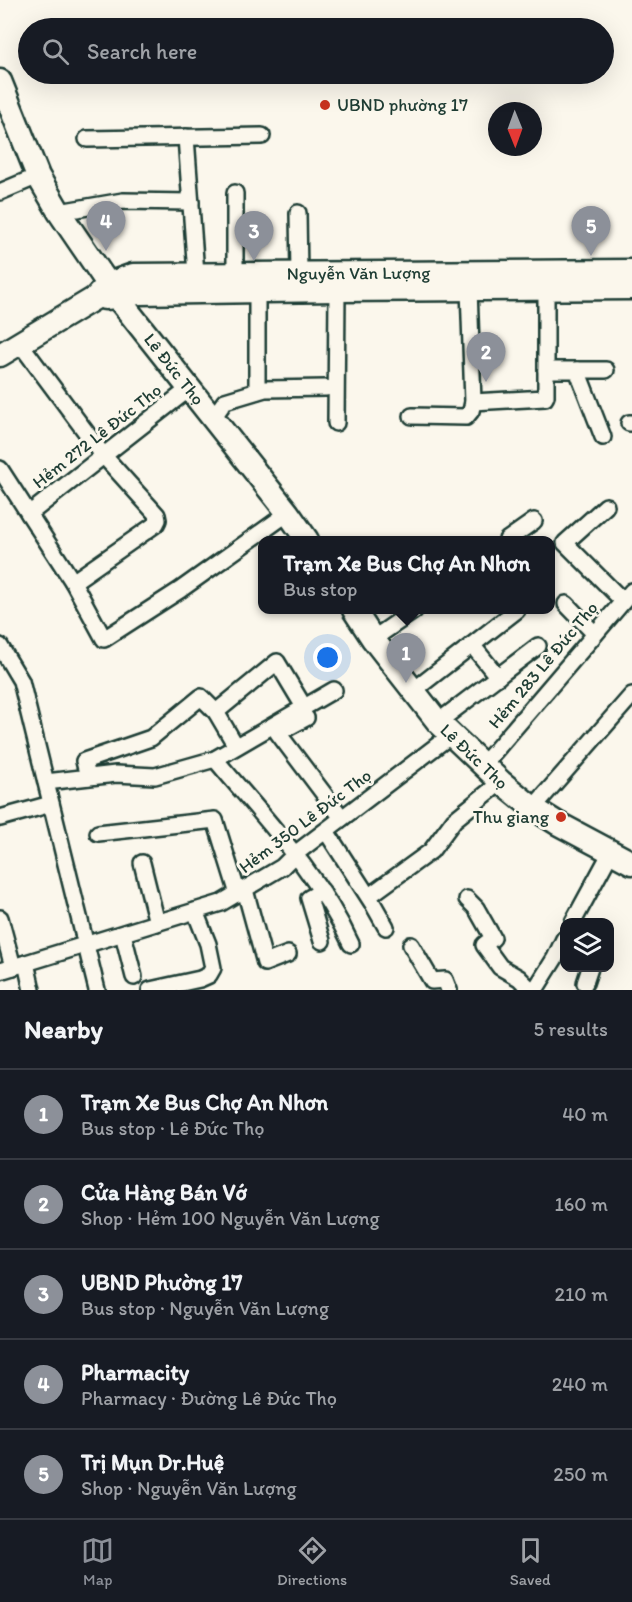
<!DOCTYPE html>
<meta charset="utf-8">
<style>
:root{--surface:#171b24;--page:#20242c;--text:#f1f3f6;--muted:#9ea1a6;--line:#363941;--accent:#8c9099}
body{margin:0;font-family:Itim,sans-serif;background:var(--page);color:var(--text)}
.controls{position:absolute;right:18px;bottom:18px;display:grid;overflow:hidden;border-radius:12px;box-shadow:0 6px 24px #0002}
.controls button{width:54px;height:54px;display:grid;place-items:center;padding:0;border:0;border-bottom:2px solid var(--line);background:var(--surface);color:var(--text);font:30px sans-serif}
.compass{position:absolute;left:488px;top:102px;width:54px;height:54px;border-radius:50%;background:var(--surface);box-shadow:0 6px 24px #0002;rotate:179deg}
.you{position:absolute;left:328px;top:658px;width:21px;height:21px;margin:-15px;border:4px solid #fff;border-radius:50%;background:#1a73e8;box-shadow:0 0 0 9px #1a73e833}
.badge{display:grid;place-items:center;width:39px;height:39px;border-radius:50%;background:var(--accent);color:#fff;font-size:20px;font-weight:700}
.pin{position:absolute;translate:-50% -50px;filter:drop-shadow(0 2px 3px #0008)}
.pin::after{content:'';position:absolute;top:32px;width:21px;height:18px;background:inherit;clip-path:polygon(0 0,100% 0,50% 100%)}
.popup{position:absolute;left:258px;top:536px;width:297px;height:78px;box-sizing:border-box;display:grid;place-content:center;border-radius:12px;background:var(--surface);filter:drop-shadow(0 2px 4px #0005);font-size:20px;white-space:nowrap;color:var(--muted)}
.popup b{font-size:22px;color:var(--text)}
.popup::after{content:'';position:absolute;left:50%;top:100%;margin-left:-12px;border:12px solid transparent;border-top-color:var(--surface)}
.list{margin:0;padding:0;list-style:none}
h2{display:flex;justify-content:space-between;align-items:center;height:78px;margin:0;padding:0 24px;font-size:26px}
h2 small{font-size:20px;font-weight:400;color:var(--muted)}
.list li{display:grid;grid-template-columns:39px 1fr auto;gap:18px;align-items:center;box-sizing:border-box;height:90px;padding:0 24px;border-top:2px solid var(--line)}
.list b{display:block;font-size:22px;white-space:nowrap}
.list p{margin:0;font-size:20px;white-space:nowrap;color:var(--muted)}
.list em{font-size:20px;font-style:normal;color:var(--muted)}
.icon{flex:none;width:33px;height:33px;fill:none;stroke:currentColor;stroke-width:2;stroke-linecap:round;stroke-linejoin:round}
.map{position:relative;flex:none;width:632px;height:990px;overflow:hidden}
.search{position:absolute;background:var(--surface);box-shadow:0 6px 24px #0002;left:18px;right:18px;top:18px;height:66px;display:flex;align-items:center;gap:15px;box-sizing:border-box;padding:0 21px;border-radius:33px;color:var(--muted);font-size:22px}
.sheet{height:528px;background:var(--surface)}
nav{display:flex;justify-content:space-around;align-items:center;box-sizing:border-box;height:84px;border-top:2px solid var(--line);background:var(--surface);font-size:16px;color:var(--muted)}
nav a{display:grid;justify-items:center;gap:3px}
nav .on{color:var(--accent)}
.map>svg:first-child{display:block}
</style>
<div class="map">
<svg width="632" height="990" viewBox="0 0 632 990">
<rect width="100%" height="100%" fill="#fbf7ec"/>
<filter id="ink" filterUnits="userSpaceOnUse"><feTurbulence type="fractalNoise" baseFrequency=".0167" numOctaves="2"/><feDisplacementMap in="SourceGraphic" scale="12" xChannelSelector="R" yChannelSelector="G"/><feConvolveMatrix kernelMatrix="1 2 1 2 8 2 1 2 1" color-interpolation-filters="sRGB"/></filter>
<g filter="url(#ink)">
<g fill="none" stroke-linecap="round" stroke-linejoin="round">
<g stroke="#1f3d34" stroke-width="20">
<g id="street">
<polyline points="186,137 196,274"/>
<polyline points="87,139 262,136"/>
<polyline points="0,192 38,176"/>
<polyline points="59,212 123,201 191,202"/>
<polyline points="298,213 299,273"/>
<polyline points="235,274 235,193"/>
<polyline points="19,342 103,455 157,515 158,520 156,524 73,582"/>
<polyline points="546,370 606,370"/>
<polyline points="577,370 603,437"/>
<polyline points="257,391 257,291"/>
<polyline points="473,402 545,398 546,396 546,288"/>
<polyline points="412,416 466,417 471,411 473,402 469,289"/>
<polyline points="213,418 225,401 265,389 326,388"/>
<polyline points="336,423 337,290"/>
<polyline points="629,423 632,423"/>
<polyline points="0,469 73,582 104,639 180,590 288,513"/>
<polyline points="606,506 565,543 623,601"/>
<polyline points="29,514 190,388"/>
<polyline points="507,540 534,521"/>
<polyline points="566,604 595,634"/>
<polyline points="373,639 415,610"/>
<polyline points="472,645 498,677"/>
<polyline points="0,646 21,681 97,990"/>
<polyline points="413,691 517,610"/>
<polyline points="216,712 277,662 304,707"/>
<polyline points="306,718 278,733 342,818"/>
<polyline points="438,722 538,646"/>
<path d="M215 759C264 818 319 874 351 944"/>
<polyline points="483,765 632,591"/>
<polyline points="88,777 84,761 151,738 201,697 216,712 236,746"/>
<polyline points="46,782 116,774 155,776 215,759 334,690"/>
<polyline points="533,808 632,695"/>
<polyline points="0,818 51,804"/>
<polyline points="326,831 373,904 386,927"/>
<polyline points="98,833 215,820 238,894"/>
<polyline points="142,863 157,923"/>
<polyline points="245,890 265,963 288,954"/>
<polyline points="372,894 431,851 454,820 501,782"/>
<polyline points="467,899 476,908 493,938 484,945 500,967 519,978 531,990"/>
<polyline points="0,918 13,967"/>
<polyline points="573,922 611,852"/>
<polyline points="123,934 134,977"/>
<polyline points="322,941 309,898 322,891"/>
<polyline points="411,945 432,981 445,980 449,990"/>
<polyline points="26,963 32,990"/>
<polyline points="0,971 221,903 282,867 295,854 451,735"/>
<polyline points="585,983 590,968"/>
<polyline points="150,990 200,979 209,975 213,968 208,944 195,911"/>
<polyline points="535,990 555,958 564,939"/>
</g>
</g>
<g stroke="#1f3d34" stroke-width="27">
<g id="secondary">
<path id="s1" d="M0 81 38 176 59 212 117 297 288 513 307 540"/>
<polyline points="105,298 117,297 139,293 337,290 632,288"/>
<path id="s2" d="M0 355 95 298 108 284 133 275 632 271"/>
<path id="s3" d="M354 610 373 639 438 722 501 782 533 808 557 823 632 863"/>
</g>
</g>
<use href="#street" stroke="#fbf7ec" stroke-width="15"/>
<use href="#secondary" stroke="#fbf7ec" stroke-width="22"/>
</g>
</g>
<g fill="#c8321e" stroke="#fbf7ec" stroke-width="2">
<circle cx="325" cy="105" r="6"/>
<circle cx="561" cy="817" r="6"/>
</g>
<g text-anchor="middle" stroke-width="6" stroke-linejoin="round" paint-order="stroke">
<g font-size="18" fill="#1f3d34" stroke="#fbf7ec" text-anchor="start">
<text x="337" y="111">UBND phường 17</text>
<text x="549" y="823" text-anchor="end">Thu giang</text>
</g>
<g font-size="18" fill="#1f3d34" stroke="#fbf7ec">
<text dy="6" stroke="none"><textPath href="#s2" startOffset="382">Nguyễn Văn Lượng</textPath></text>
<text dy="6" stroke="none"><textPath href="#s1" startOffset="339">Lê Đức Thọ</textPath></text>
<text transform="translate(97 436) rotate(-38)" y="6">Hẻm 272 Lê Đức Thọ</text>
<text transform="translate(543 665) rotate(-50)" y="6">Hẻm 283 Lê Đức Thọ</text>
<text dy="6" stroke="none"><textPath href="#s3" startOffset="190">Lê Đức Thọ</textPath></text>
<text transform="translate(305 821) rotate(-37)" y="6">Hẻm 350 Lê Đức Thọ</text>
</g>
</g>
</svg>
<div class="controls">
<button><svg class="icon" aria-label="layers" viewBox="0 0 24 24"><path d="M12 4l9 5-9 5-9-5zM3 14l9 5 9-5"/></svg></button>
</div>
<svg class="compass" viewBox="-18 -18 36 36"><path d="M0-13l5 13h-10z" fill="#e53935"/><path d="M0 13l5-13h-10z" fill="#9ea1a6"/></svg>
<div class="you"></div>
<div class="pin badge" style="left:406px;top:683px">1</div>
<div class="popup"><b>Trạm Xe Bus Chợ An Nhơn</b>Bus stop</div>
<div class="pin badge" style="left:486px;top:382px">2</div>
<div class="pin badge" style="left:254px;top:261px">3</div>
<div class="pin badge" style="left:106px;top:251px">4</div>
<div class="pin badge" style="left:591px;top:256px">5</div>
<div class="search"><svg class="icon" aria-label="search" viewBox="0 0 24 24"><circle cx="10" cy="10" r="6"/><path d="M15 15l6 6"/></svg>Search here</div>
</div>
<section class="sheet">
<h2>Nearby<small>5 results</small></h2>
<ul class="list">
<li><span class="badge">1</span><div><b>Trạm Xe Bus Chợ An Nhơn</b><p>Bus stop · Lê Đức Thọ</p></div><em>40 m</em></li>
<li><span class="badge">2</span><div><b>Cửa Hàng Bán Vớ</b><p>Shop · Hẻm 100 Nguyễn Văn Lượng</p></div><em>160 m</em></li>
<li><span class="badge">3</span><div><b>UBND Phường 17</b><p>Bus stop · Nguyễn Văn Lượng</p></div><em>210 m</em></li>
<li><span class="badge">4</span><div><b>Pharmacity</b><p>Pharmacy · Đường Lê Đức Thọ</p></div><em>240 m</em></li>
<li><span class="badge">5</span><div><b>Trị Mụn Dr.Huệ</b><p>Shop · Nguyễn Văn Lượng</p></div><em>250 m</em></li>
</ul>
</section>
<nav>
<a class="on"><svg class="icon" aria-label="map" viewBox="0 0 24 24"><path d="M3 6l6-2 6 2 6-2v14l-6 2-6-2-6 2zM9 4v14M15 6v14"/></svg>Map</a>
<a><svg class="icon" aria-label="directions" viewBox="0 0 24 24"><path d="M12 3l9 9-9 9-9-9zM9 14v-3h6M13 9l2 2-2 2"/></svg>Directions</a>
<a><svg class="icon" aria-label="saved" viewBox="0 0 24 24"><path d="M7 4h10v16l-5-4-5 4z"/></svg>Saved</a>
</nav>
